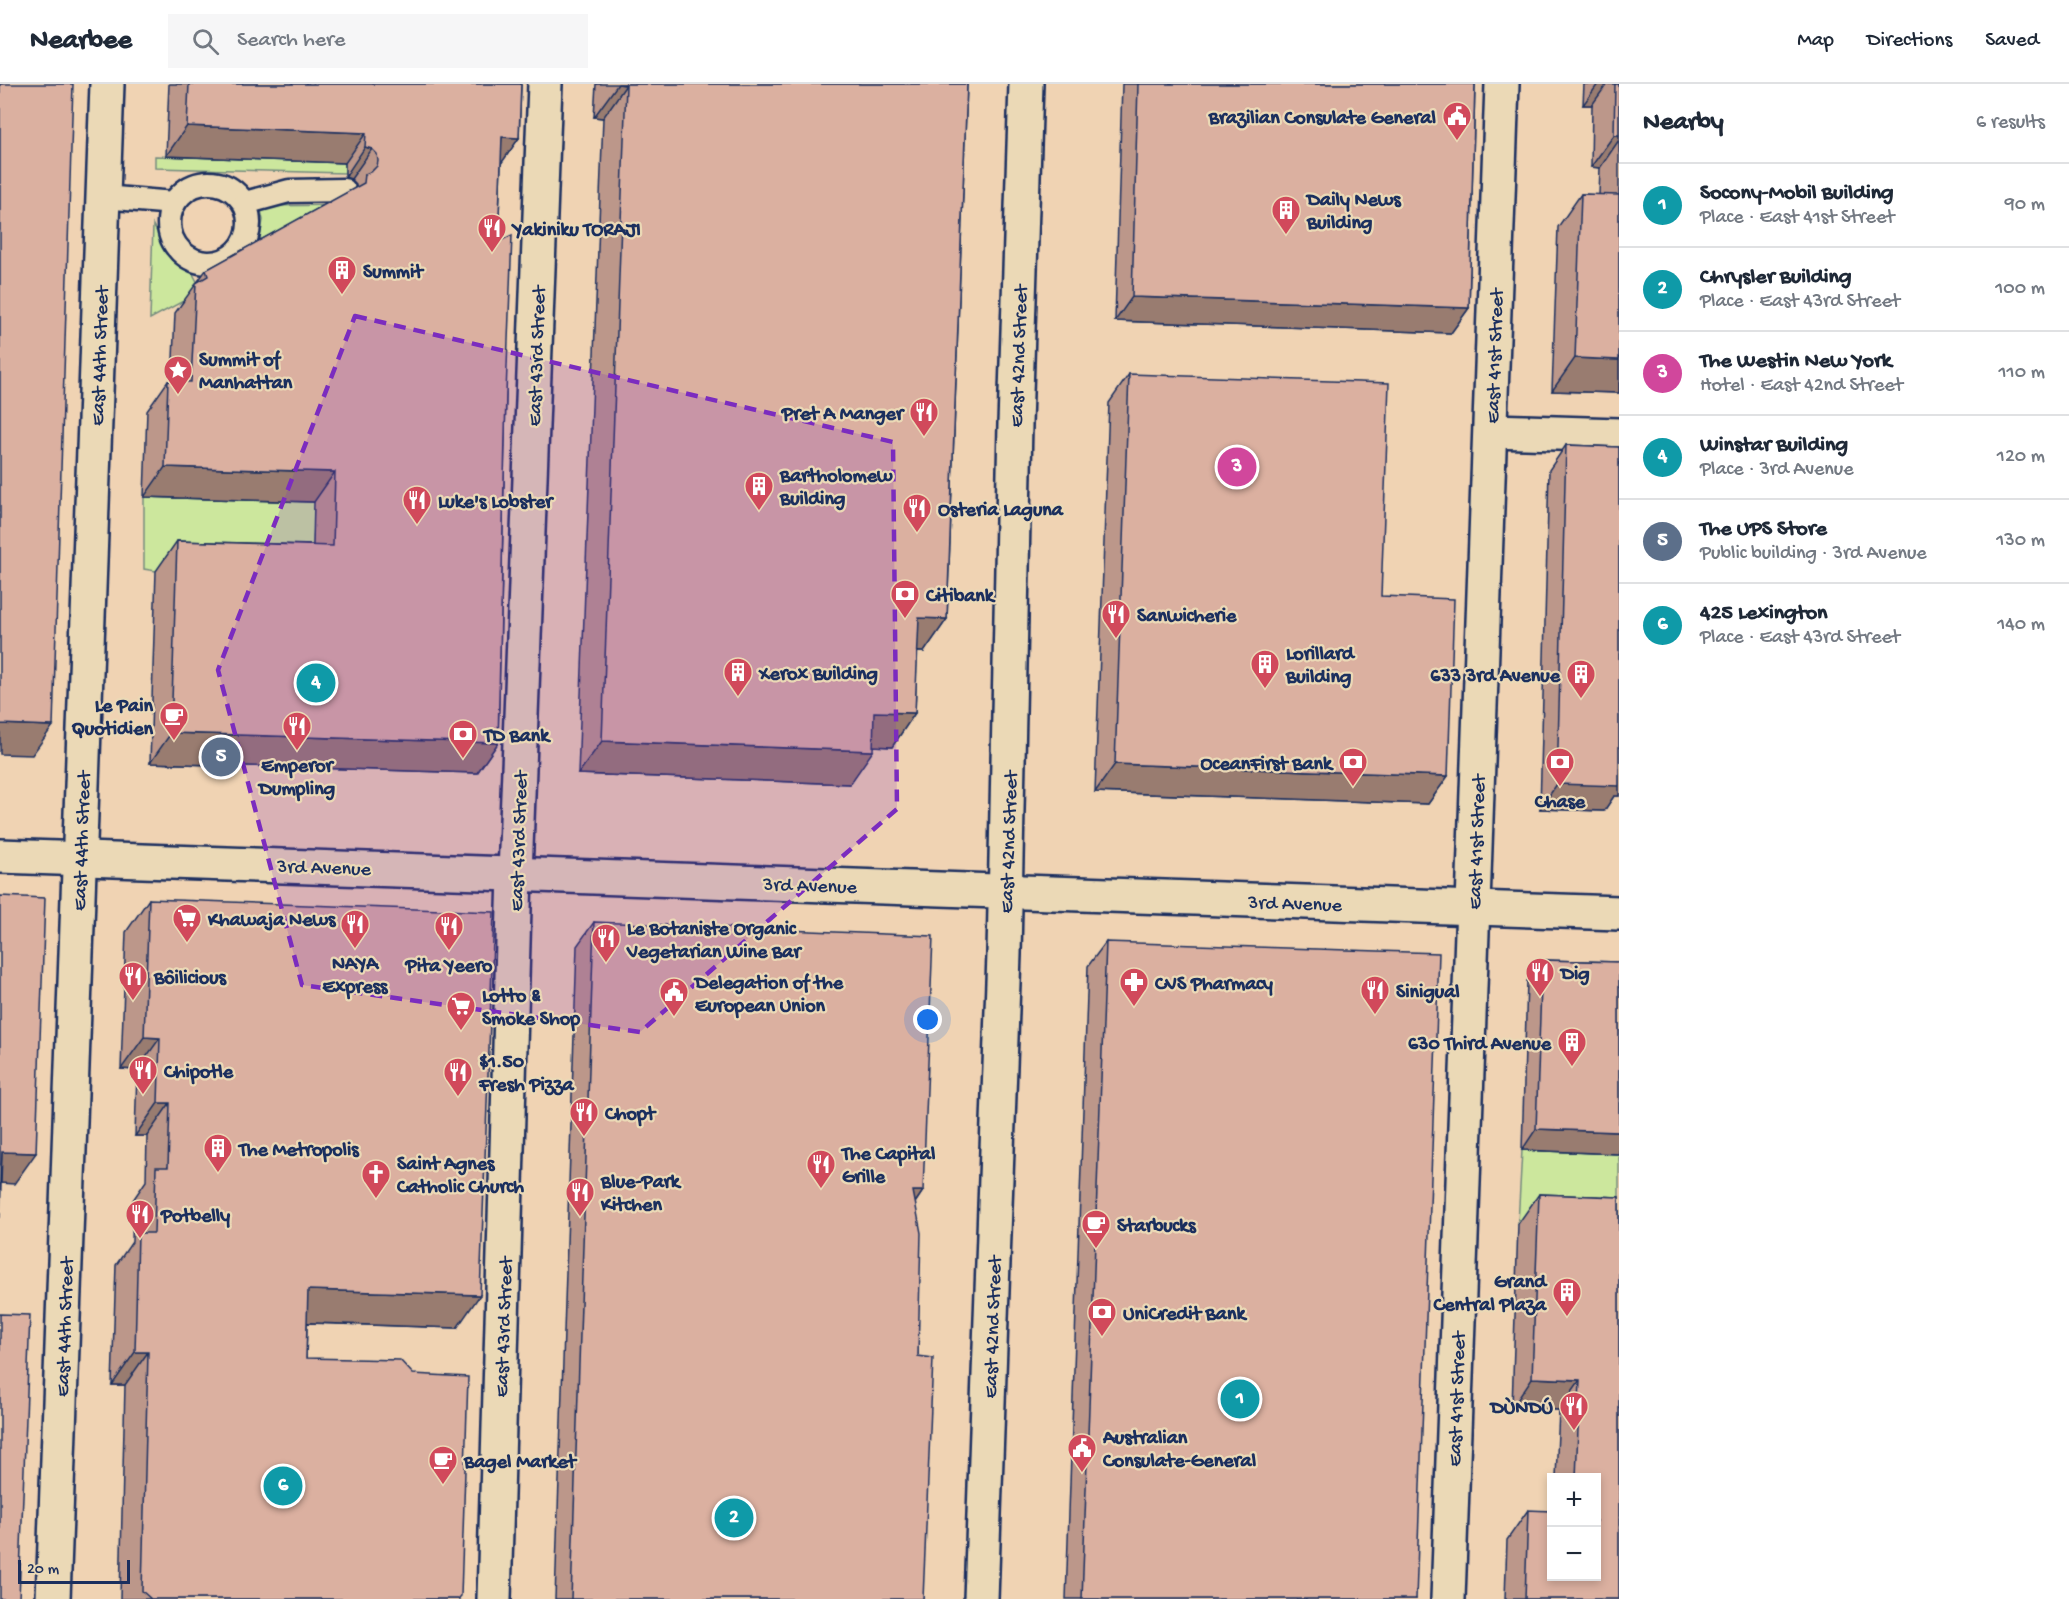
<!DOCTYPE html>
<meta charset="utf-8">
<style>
:root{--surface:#fff;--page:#f6f6f7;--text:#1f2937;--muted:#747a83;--line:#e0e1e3;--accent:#1a73e8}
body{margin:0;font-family:"Gochi Hand",sans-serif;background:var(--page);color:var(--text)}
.controls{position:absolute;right:18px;bottom:18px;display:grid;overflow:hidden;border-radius:0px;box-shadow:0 3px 9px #0003}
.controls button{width:54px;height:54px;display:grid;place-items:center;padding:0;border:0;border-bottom:2px solid var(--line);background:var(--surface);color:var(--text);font:30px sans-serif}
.scale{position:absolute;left:18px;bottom:15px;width:112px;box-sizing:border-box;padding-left:6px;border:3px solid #1b2f5e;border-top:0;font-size:16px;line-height:21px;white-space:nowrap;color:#1b2f5e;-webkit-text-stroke:4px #ebd9b6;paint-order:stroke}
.you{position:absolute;left:928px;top:936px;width:21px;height:21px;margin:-15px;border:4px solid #fff;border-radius:50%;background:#1a73e8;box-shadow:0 0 0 9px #1a73e833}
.badge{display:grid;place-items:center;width:39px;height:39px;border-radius:50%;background:var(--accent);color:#fff;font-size:20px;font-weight:700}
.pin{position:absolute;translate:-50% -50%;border:3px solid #fff;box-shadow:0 2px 6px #0006}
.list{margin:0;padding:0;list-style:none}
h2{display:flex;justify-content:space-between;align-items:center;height:78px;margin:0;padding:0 24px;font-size:26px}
h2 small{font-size:20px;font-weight:400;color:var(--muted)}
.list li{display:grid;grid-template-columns:39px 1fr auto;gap:18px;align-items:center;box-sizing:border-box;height:84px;padding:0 24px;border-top:2px solid var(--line)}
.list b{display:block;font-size:22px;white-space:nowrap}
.list p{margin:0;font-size:20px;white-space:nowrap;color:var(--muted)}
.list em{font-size:20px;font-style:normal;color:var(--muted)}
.icon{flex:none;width:33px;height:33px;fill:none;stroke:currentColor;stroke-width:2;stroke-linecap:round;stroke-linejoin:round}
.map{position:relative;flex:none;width:1619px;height:1515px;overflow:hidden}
header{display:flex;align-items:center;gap:36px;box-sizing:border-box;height:84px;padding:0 30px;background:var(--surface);border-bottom:2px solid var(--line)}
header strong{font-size:28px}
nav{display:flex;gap:33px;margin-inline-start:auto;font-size:21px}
.search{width:420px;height:54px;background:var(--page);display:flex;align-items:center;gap:15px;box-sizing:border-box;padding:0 21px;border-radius:0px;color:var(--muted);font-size:22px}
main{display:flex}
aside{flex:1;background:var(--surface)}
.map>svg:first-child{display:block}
</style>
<header>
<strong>Nearbee</strong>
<div class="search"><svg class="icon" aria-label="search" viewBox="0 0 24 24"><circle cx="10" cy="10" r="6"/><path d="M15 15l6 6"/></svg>Search here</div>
<nav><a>Map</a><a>Directions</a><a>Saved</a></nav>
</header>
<main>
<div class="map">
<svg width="1619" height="1515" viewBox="0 0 1619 1515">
<rect width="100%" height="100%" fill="#f0d3b3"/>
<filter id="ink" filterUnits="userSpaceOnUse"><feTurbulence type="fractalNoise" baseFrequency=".0167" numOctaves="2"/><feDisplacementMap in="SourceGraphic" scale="12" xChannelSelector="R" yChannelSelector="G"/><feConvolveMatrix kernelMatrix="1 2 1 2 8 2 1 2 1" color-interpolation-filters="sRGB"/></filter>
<g filter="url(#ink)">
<g fill="#cce79d" stroke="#748b7e" stroke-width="1.5">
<polygon points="155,72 345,78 345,89 155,84"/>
<polygon points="344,121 269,170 260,154 263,136 260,122"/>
<polygon points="153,141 172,176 193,190 202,207 150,235"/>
<polygon points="144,413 315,418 313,462 156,487 144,485"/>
<polygon points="1522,1066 1619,1070 1619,1143 1518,1140"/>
</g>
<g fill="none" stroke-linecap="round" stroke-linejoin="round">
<g stroke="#1b2f5e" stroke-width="27">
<g id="lane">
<circle cx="209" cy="139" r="40"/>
<polyline points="103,113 174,119"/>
<polyline points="245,119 289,107 344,106"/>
</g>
</g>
<g stroke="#1b2f5e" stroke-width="38">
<g id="street">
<polyline points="1491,347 1619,351"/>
<polyline points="53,1515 107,0"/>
<polyline points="494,1515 515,790 545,0"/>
<path d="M1448 1515C1465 1010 1486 505 1502 0"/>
</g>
</g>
<g stroke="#1b2f5e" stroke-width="38">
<g id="primary">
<polyline points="0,772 1619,829"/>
<polyline points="981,1515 1004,870 1015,340 1026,0"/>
</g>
</g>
<use href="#lane" stroke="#ebd9b6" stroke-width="22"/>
<use href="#street" stroke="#ebd9b6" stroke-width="33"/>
<use href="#primary" stroke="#ebd9b6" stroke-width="33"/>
</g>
<g fill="#bc978a" stroke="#1b2f5e" stroke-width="1.5">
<polygon points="169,0 521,0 519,54 501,79 498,158 506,309 498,659 477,689 150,679 156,487 177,457 313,461 314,418 144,413 147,327 168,297 172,298 175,229 206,186 354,105 356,102 356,100 351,95 345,93 345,79 166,72"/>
<polygon points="596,0 967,0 947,535 924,568 917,568 915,629 892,663 873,662 850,700 578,690 603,34 594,33"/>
<polygon points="1122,0 1475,0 1469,224 1451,249 1115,237"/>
<polygon points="1584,0 1619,0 1619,309 1552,307 1558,143 1581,110 1599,111 1600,84 1591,83 1592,21 1583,21"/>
<polygon points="1129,290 1381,512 1448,692 1428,720 1095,708 1109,319"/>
<polygon points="1566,361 1619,363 1619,712 1614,712 1604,727 1540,725 1549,386"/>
<polygon points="149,815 457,1244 307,1239 306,1274 459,1515 120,1515 125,1301 112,1301 116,1181 132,1158 133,1116 146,1097 147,1052 135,1052 137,986 121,985 126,848"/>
<polygon points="594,838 923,1107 915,1119 923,1515 555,1515 577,862"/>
<polygon points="1106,858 1416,1515 1066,1515 1088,882"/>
<polygon points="1542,876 1619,878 1619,1070 1522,1066 1527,897"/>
<polygon points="1539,1110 1619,1113 1619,1515 1505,1515 1507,1456 1528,1426 1551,1492 1596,1394 1556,1394 1559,1326 1512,1324 1518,1140"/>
</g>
<g fill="#997b70" stroke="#1b2f5e" stroke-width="1.5">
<polygon points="618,0 626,1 603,34 594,33"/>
<polygon points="1598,0 1607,0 1592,21 1583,21"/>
<polygon points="187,42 366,49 345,79 166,72"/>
<polygon points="1614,51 1619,51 1619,56 1600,84 1591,83"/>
<polygon points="502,53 519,54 498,84"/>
<polygon points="365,63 372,65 351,95 345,93"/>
<polygon points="1132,213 1469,224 1451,249 1115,237"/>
<polygon points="1575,274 1619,276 1619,309 1552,307"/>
<polygon points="165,383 335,388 314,418 144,413"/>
<polygon points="919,534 947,535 924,568 896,567"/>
<polygon points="874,628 915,629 892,663 851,661"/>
<polygon points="0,640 53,642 32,671 0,670"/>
<polygon points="171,649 498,659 477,689 150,679"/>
<polygon points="602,657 873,667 850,700 578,690"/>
<polygon points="1115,680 1448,692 1428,720 1095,708"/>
<polygon points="1619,690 1619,712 1614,712 1604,727 1540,725 1557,700"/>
<polygon points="144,953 160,954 137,986 121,985"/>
<polygon points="158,1019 170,1019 147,1052 135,1052"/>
<polygon points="1536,1045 1619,1048 1619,1070 1522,1066"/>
<polygon points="2,1068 36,1069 14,1100 0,1099"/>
<polygon points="913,1107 923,1107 906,1132"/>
<polygon points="308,1206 480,1211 457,1244 286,1238"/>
<polygon points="135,1268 148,1268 125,1301 112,1301"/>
<polygon points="1532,1294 1580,1296 1559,1326 1512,1324"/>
</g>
<g fill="#dbb0a0" stroke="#1b2f5e" stroke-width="1.5">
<polygon points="0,0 73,0 53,642 0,640"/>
<polygon points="189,0 521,0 519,54 502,53 498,158 512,151 506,309 498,659 171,649 177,457 333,462 335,388 165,383 168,297 191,298 196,199 208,192 206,186 364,99 365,90 372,87 377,82 378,77 377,70 372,65 365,63 366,49 187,42"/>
<polygon points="618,0 967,0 947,535 919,534 915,629 874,628 873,667 602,657 626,1"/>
<polygon points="1138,0 1475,0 1469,224 1132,213"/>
<polygon points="1615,0 1619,0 1619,51 1614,51"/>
<polygon points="1581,110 1619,111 1619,276 1575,274"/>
<polygon points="1129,290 1389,299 1381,512 1454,515 1448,692 1115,680"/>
<polygon points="1566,361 1619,363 1619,702 1557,700"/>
<polygon points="0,812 45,814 36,1069 2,1068 0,1134"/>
<polygon points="149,815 494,828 480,1211 308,1206 306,1274 400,1276 413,1290 468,1293 461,1512 458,1515 151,1515 142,1507 148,1268 135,1268 138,1149 154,1149 156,1083 168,1083 170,1019 158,1019 160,954 144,953"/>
<polygon points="594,838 933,852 923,1107 913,1107 921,1149 918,1272 933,1274 923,1515 571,1515"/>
<polygon points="1106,858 1439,869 1416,1515 1082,1515"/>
<polygon points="1542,876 1619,878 1619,1048 1536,1045"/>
<polygon points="1539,1110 1619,1113 1619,1515 1525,1515 1528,1426 1551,1427 1551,1492 1596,1492 1596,1394 1576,1394 1580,1296 1532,1294"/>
<polygon points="0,1230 30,1231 19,1515 0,1515"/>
</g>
</g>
<path fill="#7b2cbf" fill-opacity="0.2" stroke="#7b2cbf" stroke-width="4.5" stroke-dasharray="12 8" stroke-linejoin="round" d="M355 232 893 358 897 725 640 948 302 901 218 586Z"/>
<defs>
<g id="civic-pin" transform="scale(1.5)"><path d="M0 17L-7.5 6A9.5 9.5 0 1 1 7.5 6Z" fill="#d1495b" stroke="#ebd9b6"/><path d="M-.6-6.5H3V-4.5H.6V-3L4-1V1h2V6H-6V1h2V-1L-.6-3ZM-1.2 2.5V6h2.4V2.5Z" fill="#fff"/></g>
<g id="building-pin" transform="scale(1.5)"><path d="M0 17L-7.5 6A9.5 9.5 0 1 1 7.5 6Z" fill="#d1495b" stroke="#ebd9b6"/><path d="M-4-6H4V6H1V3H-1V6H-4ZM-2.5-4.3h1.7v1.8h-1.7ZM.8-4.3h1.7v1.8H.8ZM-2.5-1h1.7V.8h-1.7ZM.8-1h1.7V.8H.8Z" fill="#fff"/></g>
<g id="restaurant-pin" transform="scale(1.5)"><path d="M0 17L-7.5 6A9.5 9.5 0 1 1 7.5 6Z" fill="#d1495b" stroke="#ebd9b6"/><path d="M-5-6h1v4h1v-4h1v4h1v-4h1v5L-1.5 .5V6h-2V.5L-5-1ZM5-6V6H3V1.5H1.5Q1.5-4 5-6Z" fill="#fff"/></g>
<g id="sight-pin" transform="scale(1.5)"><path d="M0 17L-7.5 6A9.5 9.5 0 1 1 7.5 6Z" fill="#d1495b" stroke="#ebd9b6"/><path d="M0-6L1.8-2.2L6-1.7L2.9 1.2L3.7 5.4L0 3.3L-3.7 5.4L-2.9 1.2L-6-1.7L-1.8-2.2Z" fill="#fff"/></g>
<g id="bank-pin" transform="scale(1.5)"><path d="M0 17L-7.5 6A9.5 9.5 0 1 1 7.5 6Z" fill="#d1495b" stroke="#ebd9b6"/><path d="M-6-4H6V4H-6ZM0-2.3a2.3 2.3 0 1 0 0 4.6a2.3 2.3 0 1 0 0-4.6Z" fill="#fff"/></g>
<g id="cafe-pin" transform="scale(1.5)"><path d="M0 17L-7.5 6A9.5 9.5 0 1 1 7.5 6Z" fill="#d1495b" stroke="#ebd9b6"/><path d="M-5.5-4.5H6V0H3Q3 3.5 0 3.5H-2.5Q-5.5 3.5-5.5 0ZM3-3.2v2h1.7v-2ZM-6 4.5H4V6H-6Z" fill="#fff"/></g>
<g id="supermarket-pin" transform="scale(1.5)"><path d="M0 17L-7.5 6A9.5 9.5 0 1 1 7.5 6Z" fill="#d1495b" stroke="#ebd9b6"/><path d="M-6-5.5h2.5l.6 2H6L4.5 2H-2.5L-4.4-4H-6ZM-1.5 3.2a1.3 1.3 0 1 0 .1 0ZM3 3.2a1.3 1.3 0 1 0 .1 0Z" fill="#fff"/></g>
<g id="pharmacy-pin" transform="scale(1.5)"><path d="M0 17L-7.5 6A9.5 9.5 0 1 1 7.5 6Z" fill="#d1495b" stroke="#ebd9b6"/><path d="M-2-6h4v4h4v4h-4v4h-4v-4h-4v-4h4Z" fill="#fff"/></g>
<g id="church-pin" transform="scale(1.5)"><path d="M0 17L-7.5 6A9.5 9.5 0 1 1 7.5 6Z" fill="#d1495b" stroke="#ebd9b6"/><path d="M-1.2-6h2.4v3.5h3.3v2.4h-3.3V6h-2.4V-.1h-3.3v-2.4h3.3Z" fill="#fff"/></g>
</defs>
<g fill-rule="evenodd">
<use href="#civic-pin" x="1457" y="32"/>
<use href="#building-pin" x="1286" y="126"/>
<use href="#restaurant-pin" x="492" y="144"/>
<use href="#building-pin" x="342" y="186"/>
<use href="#sight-pin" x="178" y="286"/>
<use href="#restaurant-pin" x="924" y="328"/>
<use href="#building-pin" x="759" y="402"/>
<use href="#restaurant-pin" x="417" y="416"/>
<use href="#restaurant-pin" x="917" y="424"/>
<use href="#bank-pin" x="905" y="510"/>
<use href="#restaurant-pin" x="1116" y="530"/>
<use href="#building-pin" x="1265" y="580"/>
<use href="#building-pin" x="738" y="588"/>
<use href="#building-pin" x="1581" y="590"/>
<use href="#cafe-pin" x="174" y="632"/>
<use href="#restaurant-pin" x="297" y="642"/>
<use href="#bank-pin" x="463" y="650"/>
<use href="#bank-pin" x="1353" y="678"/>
<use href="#bank-pin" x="1560" y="678"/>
<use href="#supermarket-pin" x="187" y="834"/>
<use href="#restaurant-pin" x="355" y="840"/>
<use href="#restaurant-pin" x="449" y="842"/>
<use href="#restaurant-pin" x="606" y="854"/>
<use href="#restaurant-pin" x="1540" y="888"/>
<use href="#restaurant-pin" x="133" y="892"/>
<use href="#pharmacy-pin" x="1134" y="898"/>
<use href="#restaurant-pin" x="1375" y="906"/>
<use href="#civic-pin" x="674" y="908"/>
<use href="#supermarket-pin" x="461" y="922"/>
<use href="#building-pin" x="1572" y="958"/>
<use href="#restaurant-pin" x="143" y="986"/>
<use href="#restaurant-pin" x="458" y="988"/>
<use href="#restaurant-pin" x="584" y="1028"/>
<use href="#building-pin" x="218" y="1064"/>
<use href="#restaurant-pin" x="821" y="1080"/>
<use href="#church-pin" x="376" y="1090"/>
<use href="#restaurant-pin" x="580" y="1108"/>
<use href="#restaurant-pin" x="140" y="1130"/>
<use href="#cafe-pin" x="1096" y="1140"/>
<use href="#building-pin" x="1567" y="1208"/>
<use href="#bank-pin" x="1102" y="1228"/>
<use href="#restaurant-pin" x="1574" y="1322"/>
<use href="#civic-pin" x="1082" y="1364"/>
<use href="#cafe-pin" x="443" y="1376"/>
</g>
<g text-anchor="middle" stroke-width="4.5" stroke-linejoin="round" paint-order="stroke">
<g font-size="20" font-weight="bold" fill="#1b2f5e" stroke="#ebd9b6" text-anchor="start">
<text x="1436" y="39" text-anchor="end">Brazilian Consulate General</text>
<text x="1307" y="121">Daily News<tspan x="1307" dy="23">Building</tspan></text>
<text x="513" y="151">Yakiniku TORAJI</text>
<text x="363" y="193">Summit</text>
<text x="199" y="281">Summit of<tspan x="199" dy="23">Manhattan</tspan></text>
<text x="903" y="335" text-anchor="end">Pret A Manger</text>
<text x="780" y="397">Bartholomew<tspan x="780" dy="23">Building</tspan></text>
<text x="438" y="423">Luke's Lobster</text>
<text x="938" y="431">Osteria Laguna</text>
<text x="926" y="517">Citibank</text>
<text x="1137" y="537">Sanwicherie</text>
<text x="1286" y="575">Lorillard<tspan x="1286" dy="23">Building</tspan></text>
<text x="759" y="595">Xerox Building</text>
<text x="1560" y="597" text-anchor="end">633 3rd Avenue</text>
<text x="153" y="627" text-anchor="end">Le Pain<tspan x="153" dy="23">Quotidien</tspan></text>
<text x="484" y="657">TD Bank</text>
<text x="1332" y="685" text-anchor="end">OceanFirst Bank</text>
<text x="297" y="687" text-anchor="middle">Emperor<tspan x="297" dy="23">Dumpling</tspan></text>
<text x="1560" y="723" text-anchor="middle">Chase</text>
<text x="208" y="841">Khawaja News</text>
<text x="627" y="850">Le Botaniste Organic<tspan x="627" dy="23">Vegetarian Wine Bar</tspan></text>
<text x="355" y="885" text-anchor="middle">NAYA<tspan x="355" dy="23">Express</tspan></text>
<text x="449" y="887" text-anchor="middle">Pita Yeero</text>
<text x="1561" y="895">Dig</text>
<text x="154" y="899">Bôilicious</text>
<text x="695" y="904">Delegation of the<tspan x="695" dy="23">European Union</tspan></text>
<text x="1155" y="905">CVS Pharmacy</text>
<text x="1396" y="913">Sinigual</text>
<text x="482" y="917">Lotto &amp;<tspan x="482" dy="23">Smoke Shop</tspan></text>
<text x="1551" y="965" text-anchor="end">630 Third Avenue</text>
<text x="479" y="983">$1.50<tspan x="479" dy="23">Fresh Pizza</tspan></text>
<text x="164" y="993">Chipotle</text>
<text x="605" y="1035">Chopt</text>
<text x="239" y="1071">The Metropolis</text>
<text x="842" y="1075">The Capital<tspan x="842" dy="23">Grille</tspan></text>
<text x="397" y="1085">Saint Agnes<tspan x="397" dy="23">Catholic Church</tspan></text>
<text x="601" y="1103">Blue-Park<tspan x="601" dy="23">Kitchen</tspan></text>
<text x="161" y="1137">Potbelly</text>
<text x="1117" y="1147">Starbucks</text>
<text x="1546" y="1203" text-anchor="end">Grand<tspan x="1546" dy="23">Central Plaza</tspan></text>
<text x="1123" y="1235">UniCredit Bank</text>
<text x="1553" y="1329" text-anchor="end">DÙNDÚ</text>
<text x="1103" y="1359">Australian<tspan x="1103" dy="23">Consulate-General</tspan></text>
<text x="464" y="1383">Bagel Market</text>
</g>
<g font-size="20" fill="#1b2f5e" stroke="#ebd9b6">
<text transform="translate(98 272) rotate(-88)" y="7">East 44th Street</text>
<text transform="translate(535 272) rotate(-88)" y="7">East 43rd Street</text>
<text transform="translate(1017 272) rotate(-88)" y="7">East 42nd Street</text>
<text transform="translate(1493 272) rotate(-88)" y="7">East 41st Street</text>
<text transform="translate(80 757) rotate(-88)" y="7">East 44th Street</text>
<text transform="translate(517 757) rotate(-88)" y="7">East 43rd Street</text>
<text transform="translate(1007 758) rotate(-88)" y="7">East 42nd Street</text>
<text transform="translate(1475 758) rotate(-88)" y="7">East 41st Street</text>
<text transform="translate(324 782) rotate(2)" y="7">3rd Avenue</text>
<text transform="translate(810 800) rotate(2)" y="7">3rd Avenue</text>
<text transform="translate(1295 818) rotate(2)" y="7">3rd Avenue</text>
<text transform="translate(63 1243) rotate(-88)" y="7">East 44th Street</text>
<text transform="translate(502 1243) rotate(-88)" y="7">East 43rd Street</text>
<text transform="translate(991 1243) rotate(-88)" y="7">East 42nd Street</text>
<text transform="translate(1455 1315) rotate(-88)" y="7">East 41st Street</text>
</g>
</g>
</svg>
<div class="controls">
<button>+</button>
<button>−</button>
</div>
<div class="scale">20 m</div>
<div class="you"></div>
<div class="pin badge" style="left:1240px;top:1315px;background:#0f9aa8">1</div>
<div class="pin badge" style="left:734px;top:1434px;background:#0f9aa8">2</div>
<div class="pin badge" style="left:1237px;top:383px;background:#d1479c">3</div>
<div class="pin badge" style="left:316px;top:599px;background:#0f9aa8">4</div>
<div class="pin badge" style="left:221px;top:673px;background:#5c6f8a">5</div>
<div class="pin badge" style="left:283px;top:1402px;background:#0f9aa8">6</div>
</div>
<aside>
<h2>Nearby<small>6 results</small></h2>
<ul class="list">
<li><span class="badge" style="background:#0f9aa8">1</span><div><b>Socony-Mobil Building</b><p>Place · East 41st Street</p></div><em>90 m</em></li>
<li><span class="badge" style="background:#0f9aa8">2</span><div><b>Chrysler Building</b><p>Place · East 43rd Street</p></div><em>100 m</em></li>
<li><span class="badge" style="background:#d1479c">3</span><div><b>The Westin New York</b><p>Hotel · East 42nd Street</p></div><em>110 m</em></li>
<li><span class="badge" style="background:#0f9aa8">4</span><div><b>Winstar Building</b><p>Place · 3rd Avenue</p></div><em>120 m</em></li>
<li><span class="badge" style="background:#5c6f8a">5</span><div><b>The UPS Store</b><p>Public building · 3rd Avenue</p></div><em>130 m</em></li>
<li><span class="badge" style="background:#0f9aa8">6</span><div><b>425 Lexington</b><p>Place · East 43rd Street</p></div><em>140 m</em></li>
</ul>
</aside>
</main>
